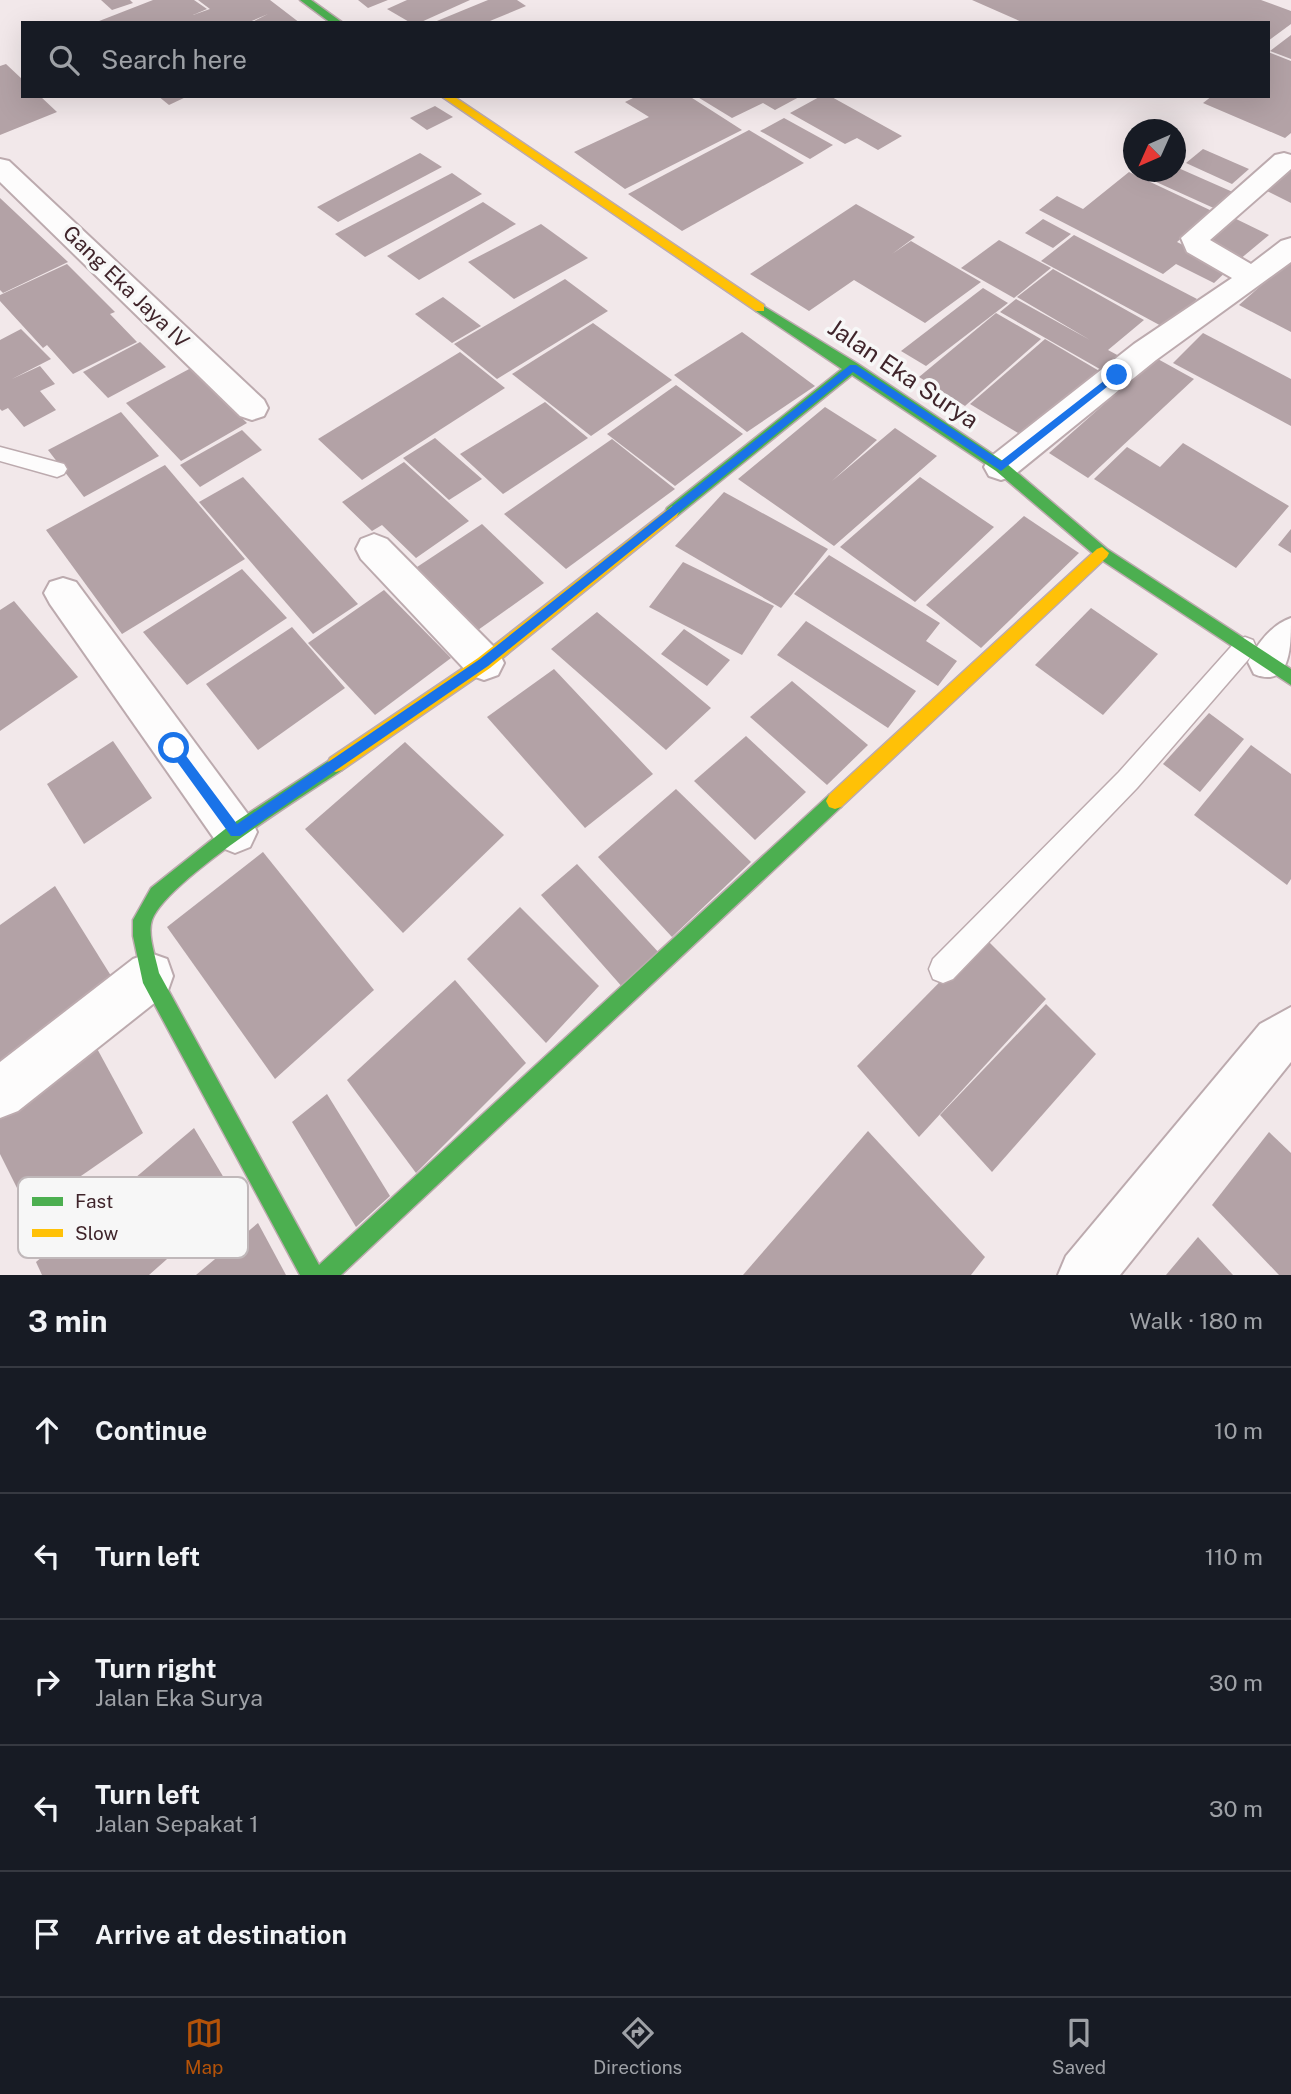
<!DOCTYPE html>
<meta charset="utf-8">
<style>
:root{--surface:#171b24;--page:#242831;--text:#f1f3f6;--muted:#9ea1a6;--line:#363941;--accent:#b45309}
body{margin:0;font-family:"Public Sans",sans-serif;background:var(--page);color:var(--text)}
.compass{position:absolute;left:1123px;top:119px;width:63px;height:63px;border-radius:50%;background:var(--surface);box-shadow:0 7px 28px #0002;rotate:225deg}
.stop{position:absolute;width:21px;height:21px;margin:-16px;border:5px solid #1a73e8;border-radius:50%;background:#fff}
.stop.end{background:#1a73e8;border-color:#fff;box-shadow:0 2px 7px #0008}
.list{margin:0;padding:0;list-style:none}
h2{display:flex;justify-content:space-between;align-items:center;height:91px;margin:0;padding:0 28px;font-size:30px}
h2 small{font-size:23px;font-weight:400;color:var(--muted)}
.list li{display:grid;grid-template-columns:46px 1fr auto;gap:21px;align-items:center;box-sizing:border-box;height:126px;padding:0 28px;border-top:2px solid var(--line)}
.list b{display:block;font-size:26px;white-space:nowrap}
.list p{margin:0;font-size:23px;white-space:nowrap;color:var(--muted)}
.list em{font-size:23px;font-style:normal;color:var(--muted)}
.icon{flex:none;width:38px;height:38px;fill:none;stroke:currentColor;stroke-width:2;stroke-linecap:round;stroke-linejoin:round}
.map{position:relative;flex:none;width:1291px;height:1275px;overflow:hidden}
.search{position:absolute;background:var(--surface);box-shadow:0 7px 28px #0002;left:21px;right:21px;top:21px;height:77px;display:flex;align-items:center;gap:18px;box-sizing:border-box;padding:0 24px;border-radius:0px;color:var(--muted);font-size:26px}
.sheet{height:721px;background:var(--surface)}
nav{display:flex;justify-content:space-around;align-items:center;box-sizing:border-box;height:98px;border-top:2px solid var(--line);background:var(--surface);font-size:19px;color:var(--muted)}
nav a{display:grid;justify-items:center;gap:4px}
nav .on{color:var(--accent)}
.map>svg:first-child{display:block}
</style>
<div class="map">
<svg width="1291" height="1275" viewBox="0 0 1291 1275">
<rect width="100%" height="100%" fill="#f2e8ea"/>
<g fill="#b3a2a6">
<polygon points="101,0 130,0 133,3 112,10"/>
<polygon points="153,0 194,0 207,9 193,15 210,9 198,0 270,0 300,23 250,23 268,14 247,23 94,23"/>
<polygon points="358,0 388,0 368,8"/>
<polygon points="407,0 470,0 419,23 411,23 387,9"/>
<polygon points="488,0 517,0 526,6 485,23 432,23"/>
<polygon points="972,0 1261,0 1291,11 1291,24 1268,41 1268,23 1024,23"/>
<polygon points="1291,35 1291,59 1270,51"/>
<polygon points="1268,52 1291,61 1291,133 1285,138 1203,103 1212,96 1268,96"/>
<polygon points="6,64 23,80 23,96 40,96 57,112 0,135 0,66"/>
<polygon points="158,96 188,96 169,105"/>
<polygon points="637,96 689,96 742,130 625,189 574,152 649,117 625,102"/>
<polygon points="696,96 801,96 775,110 763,103 732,118"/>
<polygon points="821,96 830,96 902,136 878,150 857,138 845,144 790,113"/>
<polygon points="435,106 453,117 427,130 410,118"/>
<polygon points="784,118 833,145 810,159 760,131"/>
<polygon points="749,130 804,163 682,231 628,194"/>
<polygon points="1203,149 1249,169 1232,184 1186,163"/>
<polygon points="420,153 442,167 338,222 317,207"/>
<polygon points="1291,163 1291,203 1259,187"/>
<polygon points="1176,167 1235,193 1218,210 1154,181 1165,172 1176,172"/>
<polygon points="1129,172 1212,211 1177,242 1230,268 1214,283 1176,264 1163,274 1039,210 1057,196 1083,209"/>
<polygon points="452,173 482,194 365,257 335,234"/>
<polygon points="0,198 68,262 3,293 0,290"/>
<polygon points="483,202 516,224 419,280 387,256"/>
<polygon points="856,204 915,237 892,254 911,241 981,282 925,323 854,280 809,311 750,274"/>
<polygon points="1230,216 1269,235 1239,260 1200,240"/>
<polygon points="1043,219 1071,234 1053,248 1025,233"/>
<polygon points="541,224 588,258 514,299 468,262"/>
<polygon points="1074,235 1197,299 1165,328 1041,261"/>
<polygon points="999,240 1051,268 1014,298 961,268"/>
<polygon points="1291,259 1291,332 1239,305"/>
<polygon points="67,264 115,312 110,314 137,342 73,374 47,345 43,348 0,301 0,295"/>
<polygon points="1053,269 1144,320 1108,350 1121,357 1105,372 1000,312 1016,299 1090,340 1017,297"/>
<polygon points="565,279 608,311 497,379 454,344"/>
<polygon points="983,288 1008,303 926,366 901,351"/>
<polygon points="443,297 481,326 452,343 415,314"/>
<polygon points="996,313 1041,339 965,406 919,377"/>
<polygon points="593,323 672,380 591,436 512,374"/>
<polygon points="21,329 51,359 12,379 40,366 55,384 40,391 56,410 24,427 8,408 2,411 0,409 0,340"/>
<polygon points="742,332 815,386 747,432 674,375"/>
<polygon points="1203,333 1291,379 1291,426 1173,363"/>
<polygon points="1045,339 1101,372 1028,439 970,404"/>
<polygon points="140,342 166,367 108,398 83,372"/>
<polygon points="460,352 505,388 362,480 318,439"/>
<polygon points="1156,358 1194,379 1088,478 1049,453"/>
<polygon points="191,368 247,423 181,461 126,403"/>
<polygon points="676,385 743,434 675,486 607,434"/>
<polygon points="545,402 588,438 503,494 460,454"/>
<polygon points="825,407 877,440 832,481 895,428 937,456 834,546 738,479"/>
<polygon points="121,412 159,456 84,497 48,450"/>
<polygon points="242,430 262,450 200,487 180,465"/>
<polygon points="435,438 482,479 449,500 403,458"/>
<polygon points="612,439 675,489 566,569 504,514"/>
<polygon points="1183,443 1289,506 1236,568 1094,479 1127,447 1160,467"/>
<polygon points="404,462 469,521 416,558 382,525 372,531 342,502"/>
<polygon points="165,465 245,559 122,634 46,530"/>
<polygon points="243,477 358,604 313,634 199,502"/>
<polygon points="920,477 994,527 915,602 840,547"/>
<polygon points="724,492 828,549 781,608 675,546"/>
<polygon points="1024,516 1079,553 981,648 926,605"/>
<polygon points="482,524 544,583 471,635 411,571"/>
<polygon points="1291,529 1291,553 1278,545"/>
<polygon points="829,555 940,623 926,641 957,661 938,686 794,594"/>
<polygon points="683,562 774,606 742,655 649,607"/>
<polygon points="242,569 287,618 187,685 143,632"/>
<polygon points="384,590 451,658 375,715 308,643"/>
<polygon points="14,601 78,677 0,731 0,610"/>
<polygon points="1091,608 1158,654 1103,715 1035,665"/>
<polygon points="597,612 711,708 666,750 551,649"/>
<polygon points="806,621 916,691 888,728 777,655"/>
<polygon points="292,627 345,688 258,750 206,684"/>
<polygon points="684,629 730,660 707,686 661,654"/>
<polygon points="554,669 653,774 585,828 487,717"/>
<polygon points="792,681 868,745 827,785 750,717"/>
<polygon points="1209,713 1244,739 1200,792 1163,764"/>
<polygon points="746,736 806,792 755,840 694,781"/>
<polygon points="113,741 152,798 84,844 47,784"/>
<polygon points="405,742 504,835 403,933 305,829"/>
<polygon points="1251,745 1291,774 1291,879 1287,885 1194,815"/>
<polygon points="676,789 751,862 672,937 598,857"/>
<polygon points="263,852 374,990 275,1079 167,927"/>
<polygon points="577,864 661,955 624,989 541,895"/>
<polygon points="55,886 113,979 0,1064 0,925"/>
<polygon points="520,907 599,986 546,1043 467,959"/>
<polygon points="984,937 1046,999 919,1137 857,1066"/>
<polygon points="455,980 526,1063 416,1173 347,1080"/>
<polygon points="1046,1004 1096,1054 992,1172 940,1115"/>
<polygon points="94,1043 143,1133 29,1212 0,1154 0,1117"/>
<polygon points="327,1094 390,1196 356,1227 292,1122"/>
<polygon points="194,1128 236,1198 149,1275 42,1275 36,1262"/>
<polygon points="868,1131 985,1257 971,1275 743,1275"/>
<polygon points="1269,1132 1291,1153 1291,1275 1279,1275 1212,1205"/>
<polygon points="258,1223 286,1275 196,1275"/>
<polygon points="1198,1237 1233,1275 1166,1275"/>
</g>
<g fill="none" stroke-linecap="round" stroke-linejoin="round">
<g stroke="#bcaaae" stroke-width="3">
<g id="lane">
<polygon points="0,447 64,464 67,469 64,474 57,477 0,461"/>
<polygon points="1245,637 1253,640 1256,647 1253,654 1137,788 953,979 943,983 933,979 929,969 933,959 1119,772 1237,640"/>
</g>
</g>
<g stroke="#bcaaae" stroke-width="4">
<g id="street">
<polygon points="1284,153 1291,155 1291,169 1210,240 1251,264 1281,241 1291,238 1291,262 1156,360 1013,476 1001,480 989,476 984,467 989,458 1134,344 1232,278 1187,252 1181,238 1275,155"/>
<polygon points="0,159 9,161 264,400 268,408 264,416 252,420 240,416 0,182"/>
<polygon points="374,534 387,539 498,651 504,663 498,675 484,680 470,675 361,559 356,549 361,539"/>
<polygon points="63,578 76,582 250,817 257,832 250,847 235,853 220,847 50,604 44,593 50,582"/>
<path d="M1291 618C1291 646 1291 689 1254 674L1248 662C1258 643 1271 625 1291 618Z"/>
<polygon points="150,953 167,959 173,976 167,993 18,1111 0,1118 0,1062 133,959"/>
<polygon points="1291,1007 1291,1062 1120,1275 1058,1275 1066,1256 1260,1024"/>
</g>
</g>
<g stroke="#bcaaae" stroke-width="3">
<g id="fast">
<polygon points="300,0 311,0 343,23 331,23"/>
<polygon points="760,304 858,364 1006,463 1107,549 1291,669 1291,685 1097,557 996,471 852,375 677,516 667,516 665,512 667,508 842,369 756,311 754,308"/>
<path d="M336 756 342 758 345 764 342 770C303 796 166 881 152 920 147 935 156 958 159 973L319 1265 829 795 835 793 841 795 844 801 841 807 341 1275H300L143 983 133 936V920L151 888 229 826Z"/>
</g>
</g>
<g stroke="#bcaaae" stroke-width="3">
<g id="slow">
<polygon points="441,96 453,96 764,305 764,311 756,311"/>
<polygon points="672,506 679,512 677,516 490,668 342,770 336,772 330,770 327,764 330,758 478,658"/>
<polygon points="1102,547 1109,553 1107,557 841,807 835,809 829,807 826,801 829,795 1097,549"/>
</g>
</g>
<use href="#lane" fill="#fdfcfc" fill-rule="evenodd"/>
<use href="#street" fill="#fdfcfc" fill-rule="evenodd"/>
<use href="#fast" fill="#4caf50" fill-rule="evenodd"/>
<use href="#slow" fill="#ffc107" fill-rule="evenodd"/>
</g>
<polygon fill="#1a73e8" points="850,365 856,365 1001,461 1114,373 1122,375 1001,471 853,372 488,666 240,836 231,836 170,752 170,745 178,745 237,824 480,659"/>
<g text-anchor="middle" stroke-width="7" stroke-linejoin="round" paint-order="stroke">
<g font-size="21" fill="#40252b" stroke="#f7f7f7">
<text transform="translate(126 287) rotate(44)" y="7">Gang Eka Jaya IV</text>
</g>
<g font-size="24" fill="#40252b" stroke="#f7f7f7">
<text transform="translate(903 374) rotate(34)" y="8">Jalan Eka Surya</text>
</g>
</g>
<rect x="18" y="1177" width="230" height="81" rx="10" fill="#f7f7f7" stroke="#c0b8ba" stroke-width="2"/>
<rect x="32" y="1197" width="31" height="9" fill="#4caf50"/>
<rect x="32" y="1229" width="31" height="8" fill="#ffc107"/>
<g font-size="19" fill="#40252b">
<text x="75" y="1208">Fast</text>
<text x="75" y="1240">Slow</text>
</g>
</svg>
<svg class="compass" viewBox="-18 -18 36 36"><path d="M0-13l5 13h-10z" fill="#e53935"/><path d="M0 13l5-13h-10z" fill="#9ea1a6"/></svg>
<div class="stop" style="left:174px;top:748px"></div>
<div class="stop end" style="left:1117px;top:375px"></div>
<div class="search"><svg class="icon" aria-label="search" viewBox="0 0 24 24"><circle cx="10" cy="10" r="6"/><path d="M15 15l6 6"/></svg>Search here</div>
</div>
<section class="sheet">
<h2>3 min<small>Walk · 180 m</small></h2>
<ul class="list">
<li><svg class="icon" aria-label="ahead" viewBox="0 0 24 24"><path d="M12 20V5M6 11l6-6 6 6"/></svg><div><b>Continue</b></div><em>10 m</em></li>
<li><svg class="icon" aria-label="left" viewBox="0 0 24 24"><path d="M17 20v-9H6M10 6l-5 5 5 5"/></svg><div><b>Turn left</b></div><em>110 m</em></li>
<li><svg class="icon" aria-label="right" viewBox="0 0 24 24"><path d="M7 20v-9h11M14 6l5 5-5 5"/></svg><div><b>Turn right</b><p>Jalan Eka Surya</p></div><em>30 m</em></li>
<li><svg class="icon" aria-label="left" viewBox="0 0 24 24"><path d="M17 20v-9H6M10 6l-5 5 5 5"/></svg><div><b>Turn left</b><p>Jalan Sepakat 1</p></div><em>30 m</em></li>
<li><svg class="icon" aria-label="arrive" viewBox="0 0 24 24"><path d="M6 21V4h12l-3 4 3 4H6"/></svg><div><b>Arrive at destination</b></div></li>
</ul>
</section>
<nav>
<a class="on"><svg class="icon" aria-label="map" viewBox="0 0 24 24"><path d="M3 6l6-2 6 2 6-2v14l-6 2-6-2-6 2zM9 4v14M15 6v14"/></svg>Map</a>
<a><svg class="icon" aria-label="directions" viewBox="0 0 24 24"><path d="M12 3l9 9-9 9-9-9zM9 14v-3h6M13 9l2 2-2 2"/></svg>Directions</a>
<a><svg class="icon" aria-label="saved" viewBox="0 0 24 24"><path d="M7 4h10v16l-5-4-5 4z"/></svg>Saved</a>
</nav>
